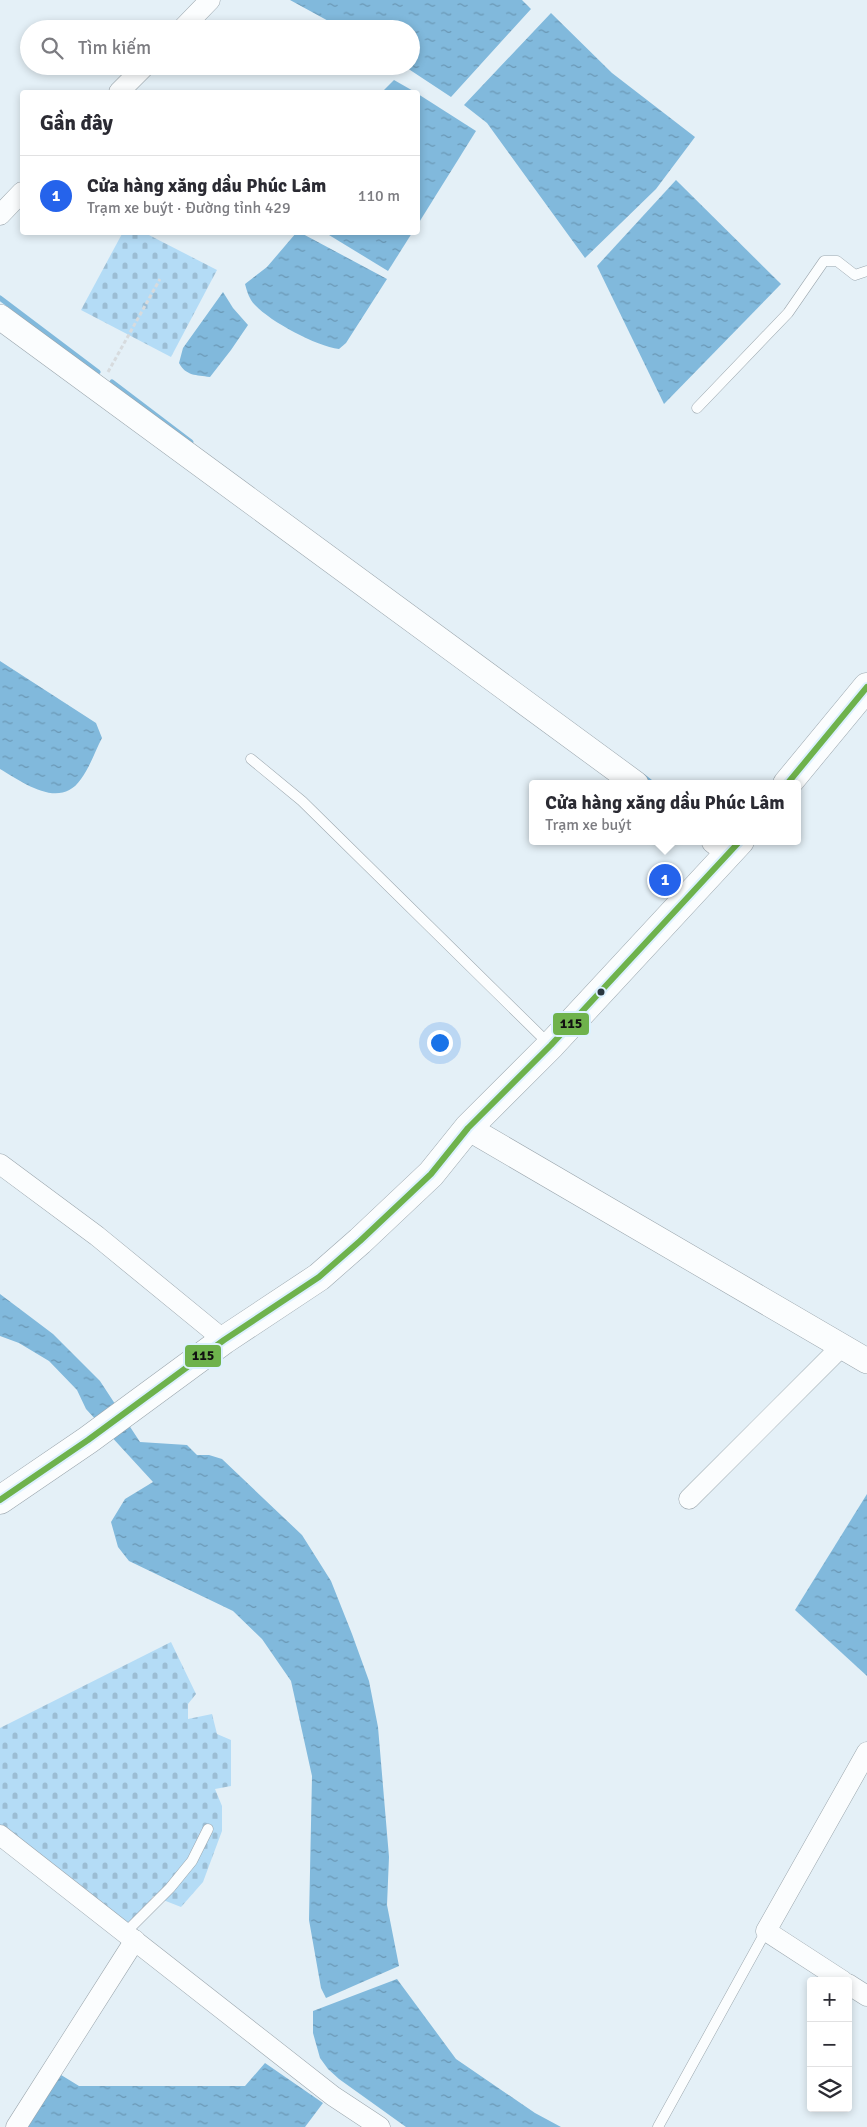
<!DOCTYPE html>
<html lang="vi">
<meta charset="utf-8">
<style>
:root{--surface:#fff;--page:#f7f7f7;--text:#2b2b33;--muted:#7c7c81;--line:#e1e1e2;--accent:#2563eb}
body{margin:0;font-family:Signika,sans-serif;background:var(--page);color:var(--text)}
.controls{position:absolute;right:15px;bottom:15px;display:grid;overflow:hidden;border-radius:5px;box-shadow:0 2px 8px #0003}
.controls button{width:45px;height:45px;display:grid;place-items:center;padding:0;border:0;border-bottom:1px solid var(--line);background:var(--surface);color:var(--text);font:25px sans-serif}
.you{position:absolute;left:439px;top:1042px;width:18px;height:18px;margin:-12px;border:4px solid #fff;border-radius:50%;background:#1a73e8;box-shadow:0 0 0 8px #1a73e833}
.badge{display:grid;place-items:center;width:32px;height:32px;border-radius:50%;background:var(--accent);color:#fff;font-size:16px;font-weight:700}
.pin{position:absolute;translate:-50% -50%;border:2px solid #fff;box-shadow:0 1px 5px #0006}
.popup{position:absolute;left:529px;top:780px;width:272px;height:65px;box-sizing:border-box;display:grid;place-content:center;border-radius:5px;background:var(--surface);filter:drop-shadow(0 1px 4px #0005);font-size:16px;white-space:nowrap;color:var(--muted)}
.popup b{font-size:19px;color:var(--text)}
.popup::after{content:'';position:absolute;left:50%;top:100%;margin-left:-10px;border:10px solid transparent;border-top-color:var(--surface)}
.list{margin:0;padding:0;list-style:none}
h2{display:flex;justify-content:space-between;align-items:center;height:65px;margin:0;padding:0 20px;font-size:21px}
h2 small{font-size:16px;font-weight:400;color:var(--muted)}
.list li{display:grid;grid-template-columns:32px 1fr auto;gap:15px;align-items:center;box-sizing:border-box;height:80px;padding:0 20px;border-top:1px solid var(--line)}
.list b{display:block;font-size:19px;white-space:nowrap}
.list p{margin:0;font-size:16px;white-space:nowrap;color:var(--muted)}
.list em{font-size:16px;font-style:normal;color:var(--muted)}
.icon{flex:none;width:28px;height:28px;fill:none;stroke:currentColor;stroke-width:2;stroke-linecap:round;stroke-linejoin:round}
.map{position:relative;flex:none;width:867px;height:2127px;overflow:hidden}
.search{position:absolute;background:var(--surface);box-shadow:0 2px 8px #0003;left:20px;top:20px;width:400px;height:55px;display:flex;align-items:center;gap:12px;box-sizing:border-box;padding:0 18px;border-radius:28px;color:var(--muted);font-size:19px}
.panel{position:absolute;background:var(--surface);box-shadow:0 2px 8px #0003;left:20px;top:90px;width:400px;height:145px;border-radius:5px}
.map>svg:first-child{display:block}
</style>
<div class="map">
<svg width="867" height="2127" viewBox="0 0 867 2127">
<defs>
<pattern id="cemetery-stones" width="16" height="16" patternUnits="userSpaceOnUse" patternTransform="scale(1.25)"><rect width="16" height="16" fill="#b4dcf6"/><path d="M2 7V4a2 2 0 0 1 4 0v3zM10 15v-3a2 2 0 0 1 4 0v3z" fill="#9bbdd4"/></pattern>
<pattern id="water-ripples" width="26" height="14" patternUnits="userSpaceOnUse" patternTransform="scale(1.25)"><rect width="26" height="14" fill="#81b9dc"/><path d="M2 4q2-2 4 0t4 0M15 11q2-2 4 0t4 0" fill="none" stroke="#6a97b4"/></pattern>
</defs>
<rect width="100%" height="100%" fill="#e4f0f7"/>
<g fill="url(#cemetery-stones)">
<polygon points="123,232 145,233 217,270 171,357 81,310"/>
<polygon points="171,1642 196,1694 188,1704 188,1719 212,1714 217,1734 231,1740 231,1786 215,1789 222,1806 222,1831 203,1882 181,1907 153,1896 134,1929 0,1826 0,1728"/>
</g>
<g fill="url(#water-ripples)">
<polygon points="290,0 522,0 531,9 451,97 404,66 411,66 411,29 343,29"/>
<polygon points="551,13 612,73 695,137 656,189 585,258 487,123 464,105"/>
<polygon points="394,80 415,92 382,92"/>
<polygon points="418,94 476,131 418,224"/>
<polygon points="676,180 781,284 664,404 597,266"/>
<polygon points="330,232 412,232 412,233 388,271 329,235"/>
<path d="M296 233H301L387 279 346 343 339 349C316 346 271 322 255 305 249 299 247 291 245 284L267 267Z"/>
<path d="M223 292 233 308 248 325 231 350 210 377C196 375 186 376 179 363L183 348Z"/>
<path d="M0 661 96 723 102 738C95 751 90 767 81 779 60 810 24 783 0 769Z"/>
<polygon points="0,1294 53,1334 100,1381 140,1442 187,1445 197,1455 209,1455 222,1459 302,1535 331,1581 352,1634 369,1681 378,1727 389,1857 387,1905 399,1966 326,1998 321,1988 309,1920 312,1776 291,1681 262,1639 233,1611 129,1561 118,1547 111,1522 125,1499 153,1482 86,1409 77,1390 49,1361 19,1343 0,1336"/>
<polygon points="867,1494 867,1676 795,1610"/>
<polygon points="397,1979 456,2059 535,2113 561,2127 406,2127 339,2079 328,2069 320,2058 313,2033 313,2011"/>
<polygon points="265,2063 323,2103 305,2127 18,2127 53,2070 79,2086 245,2086"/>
</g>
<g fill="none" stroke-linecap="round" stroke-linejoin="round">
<g stroke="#81b9dc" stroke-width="5">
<polyline points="0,298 98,372"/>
<polyline points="112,382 191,442"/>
<polyline points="644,777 653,784"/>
</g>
<g stroke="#9ba6ad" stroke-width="11">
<g id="service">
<polyline points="697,408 788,313 824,261 837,261 855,275 867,271"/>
<polyline points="251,759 302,801 550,1045"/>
<polyline points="125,1933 170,1888 192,1861 208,1829"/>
<polyline points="658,2127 766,1931"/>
</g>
</g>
<g stroke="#9ba6ad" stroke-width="21">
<g id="minor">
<polyline points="182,29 210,0"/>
<polyline points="119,92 145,66"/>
<polyline points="0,215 22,192"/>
<polyline points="0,1164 97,1236 224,1340"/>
<polyline points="689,1499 842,1346"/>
<polyline points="0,1835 333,2096 380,2127"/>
<polyline points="843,1981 766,1931 867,1752"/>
<polyline points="848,1984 867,1996"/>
<polyline points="16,2127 135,1940"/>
</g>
</g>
<g stroke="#9ba6ad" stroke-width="26">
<g id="tertiary">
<polyline points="0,317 636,784"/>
<polyline points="714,841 730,853"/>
<polyline points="468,1128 867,1361"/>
</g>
</g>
<g stroke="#9ba6ad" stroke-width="29">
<g id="primary">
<polyline points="787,784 867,687"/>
<polyline points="0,1500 88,1440 224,1340 319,1277 360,1241 431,1174 468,1128 551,1045 740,841"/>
</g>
</g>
<polyline stroke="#d7dbde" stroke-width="3" stroke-dasharray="4 2.5" stroke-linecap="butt" points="108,372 160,279"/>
<use href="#service" stroke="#fbfdfe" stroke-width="10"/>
<use href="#minor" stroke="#fbfdfe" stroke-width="20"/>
<use href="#tertiary" stroke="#fbfdfe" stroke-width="25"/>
<use href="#primary" stroke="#fbfdfe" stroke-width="28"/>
<g stroke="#dcf1ff" stroke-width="10">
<g id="bus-1">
<polyline points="787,784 867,687"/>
<polyline points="0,1500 88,1440 224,1340 319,1277 360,1241 431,1174 468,1128 551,1045 740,841"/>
</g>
</g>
<use href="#bus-1" stroke="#6eb24c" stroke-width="6"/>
</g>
<circle fill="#2a3740" stroke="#dcf1ff" stroke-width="2" cx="601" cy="992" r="4.5"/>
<g stroke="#dcf1ff" stroke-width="2">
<rect x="552" y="1012" width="38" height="24" rx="5" fill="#6eb24c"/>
<rect x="184" y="1344" width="38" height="24" rx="5" fill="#6eb24c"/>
</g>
<g font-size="14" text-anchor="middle" font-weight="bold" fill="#111">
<text x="571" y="1028">115</text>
<text x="203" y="1360">115</text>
</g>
</svg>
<div class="controls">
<button>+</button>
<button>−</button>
<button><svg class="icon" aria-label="layers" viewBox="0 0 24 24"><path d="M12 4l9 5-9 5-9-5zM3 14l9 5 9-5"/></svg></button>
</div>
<div class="you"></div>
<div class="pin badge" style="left:665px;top:880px">1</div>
<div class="popup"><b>Cửa hàng xăng dầu Phúc Lâm</b>Trạm xe buýt</div>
<div class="search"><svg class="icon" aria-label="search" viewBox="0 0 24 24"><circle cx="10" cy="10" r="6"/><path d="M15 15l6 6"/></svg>Tìm kiếm</div>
<section class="panel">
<h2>Gần đây<small></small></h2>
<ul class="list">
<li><span class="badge">1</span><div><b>Cửa hàng xăng dầu Phúc Lâm</b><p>Trạm xe buýt · Đường tỉnh 429</p></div><em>110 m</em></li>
</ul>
</section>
</div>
